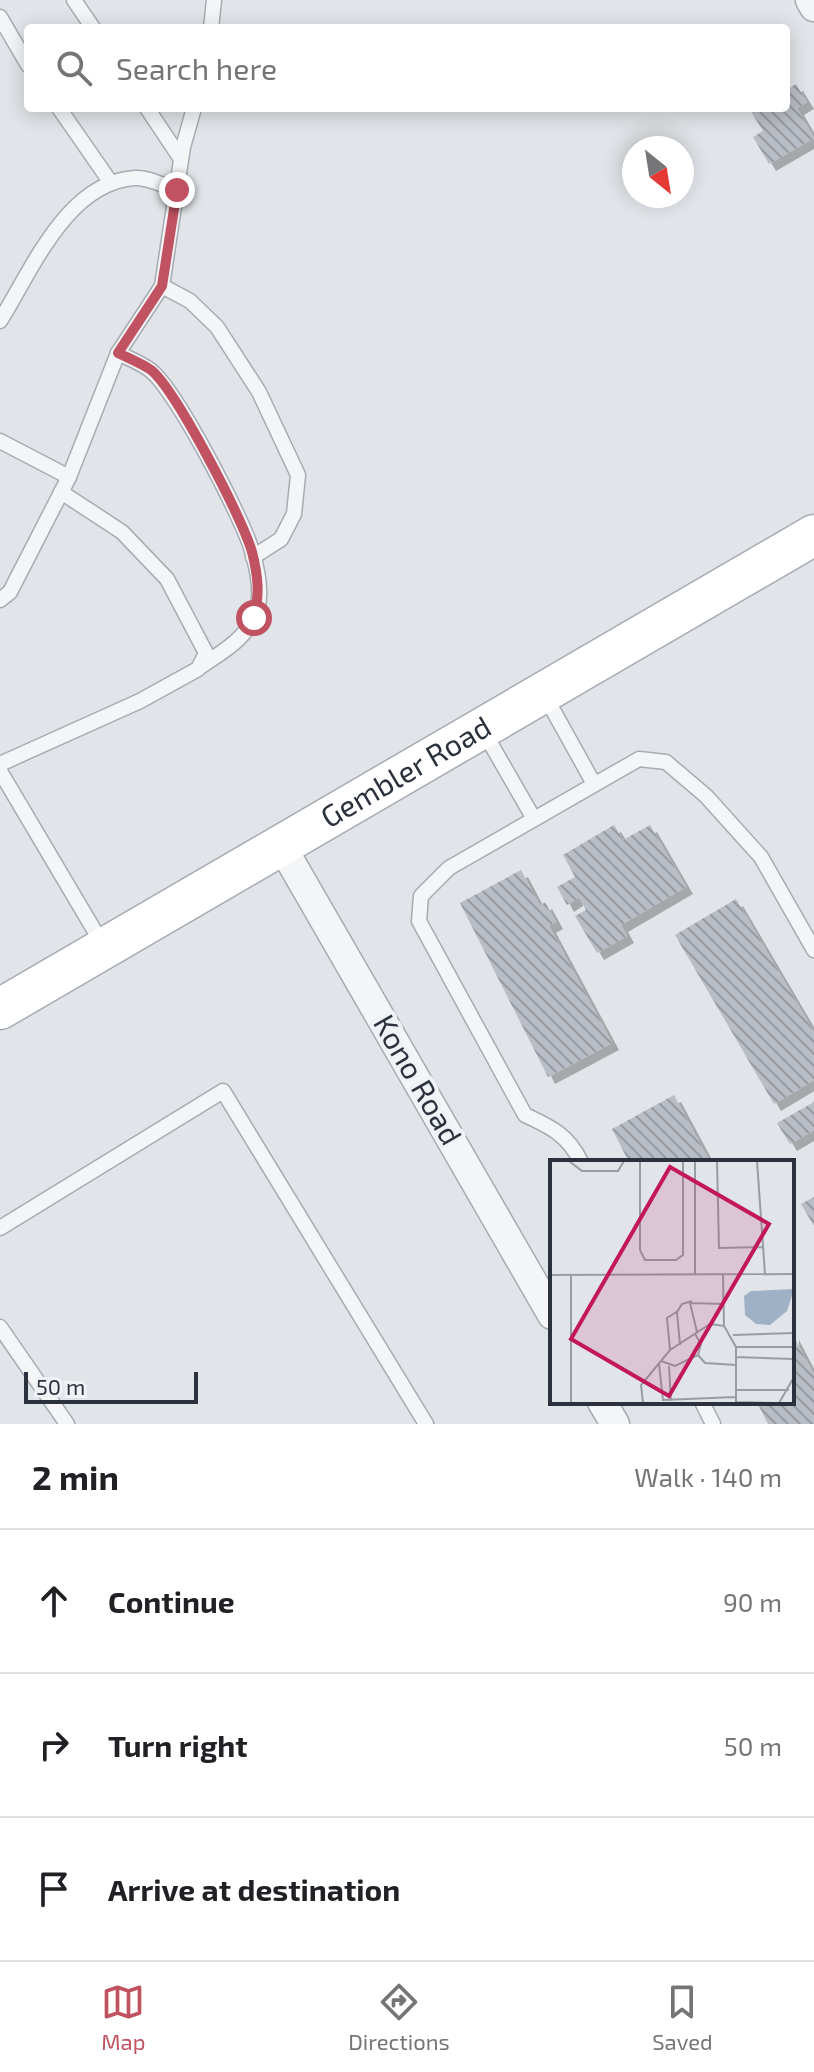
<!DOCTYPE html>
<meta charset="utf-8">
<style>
:root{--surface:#fff;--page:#f6f6f6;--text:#202124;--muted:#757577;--line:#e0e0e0;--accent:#c15262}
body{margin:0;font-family:"Exo 2",sans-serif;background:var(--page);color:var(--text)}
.compass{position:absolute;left:622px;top:136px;width:72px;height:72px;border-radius:50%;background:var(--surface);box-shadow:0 4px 20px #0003;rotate:150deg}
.scale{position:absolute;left:24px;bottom:20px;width:174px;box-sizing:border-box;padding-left:8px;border:4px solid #2b323e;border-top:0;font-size:22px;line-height:28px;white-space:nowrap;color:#2b323e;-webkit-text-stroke:6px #f0f3f6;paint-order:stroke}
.stop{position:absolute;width:24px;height:24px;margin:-18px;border:6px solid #c15262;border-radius:50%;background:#fff}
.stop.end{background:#c15262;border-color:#fff;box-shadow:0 2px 8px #0008}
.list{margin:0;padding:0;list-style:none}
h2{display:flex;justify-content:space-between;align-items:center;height:104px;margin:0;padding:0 32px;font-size:34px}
h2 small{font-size:26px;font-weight:400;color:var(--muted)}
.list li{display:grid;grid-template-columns:52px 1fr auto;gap:24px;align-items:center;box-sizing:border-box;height:144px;padding:0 32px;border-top:2px solid var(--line)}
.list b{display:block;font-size:30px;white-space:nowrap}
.list em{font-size:26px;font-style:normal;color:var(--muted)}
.icon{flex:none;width:44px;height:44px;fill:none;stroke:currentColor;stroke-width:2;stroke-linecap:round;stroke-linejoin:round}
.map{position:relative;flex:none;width:814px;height:1424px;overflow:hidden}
.search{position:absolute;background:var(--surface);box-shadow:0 4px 20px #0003;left:24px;right:24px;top:24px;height:88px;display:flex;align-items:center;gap:20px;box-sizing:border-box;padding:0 28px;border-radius:8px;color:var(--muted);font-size:30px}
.sheet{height:536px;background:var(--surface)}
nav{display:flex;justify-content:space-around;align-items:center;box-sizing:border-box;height:112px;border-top:2px solid var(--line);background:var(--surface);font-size:22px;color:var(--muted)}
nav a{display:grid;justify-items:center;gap:4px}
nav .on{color:var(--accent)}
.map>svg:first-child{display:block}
</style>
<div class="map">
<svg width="814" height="1424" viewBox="0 0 814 1424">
<defs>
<pattern id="building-back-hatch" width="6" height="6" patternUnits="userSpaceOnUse" patternTransform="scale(2)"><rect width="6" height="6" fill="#b9bdc5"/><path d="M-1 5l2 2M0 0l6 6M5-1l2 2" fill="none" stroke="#979aa1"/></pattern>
<filter id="shadow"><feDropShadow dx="7" dy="7" stdDeviation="0" flood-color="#0004"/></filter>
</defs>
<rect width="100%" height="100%" fill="#e1e4e8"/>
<g fill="url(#building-back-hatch)" filter="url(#shadow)">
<polygon points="796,84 807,102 797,108 814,138 769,164 753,137 763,131 750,110 786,108 786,90"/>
<polygon points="614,825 623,840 650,825 686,887 621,925 627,936 597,953 575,916 586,910 579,897 567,905 557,887 575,877 563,855"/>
<polygon points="521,870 540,906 545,902 556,922 549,926 612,1043 548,1077 460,903"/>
<polygon points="736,899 814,1032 814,1080 774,1104 675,935"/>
<polygon points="674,1095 710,1162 629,1162 612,1129"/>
<polygon points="814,1102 814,1130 790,1144 777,1123"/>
<polygon points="814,1197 814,1226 801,1204"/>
<polygon points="792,1333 814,1375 814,1424 768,1424 757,1402 792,1402"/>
</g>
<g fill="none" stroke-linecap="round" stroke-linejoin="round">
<g stroke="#a7abb2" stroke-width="17">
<g id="lane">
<polyline points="74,0 93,28"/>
<polyline points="0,17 28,65"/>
<polyline points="211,28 214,0"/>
<polyline points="59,108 111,183"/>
<polyline points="147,108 181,159"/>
<polyline points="162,286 190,301 217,327 259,392 298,475 294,514 281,539 253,557"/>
<path d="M0 321C32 270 67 182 135 178 148 177 164 186 177 190"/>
<path d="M118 353C128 358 141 363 150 370 175 388 243 519 252 551 258 571 264 598 254 618 244 640 219 654 200 667"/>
<polyline points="0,441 69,477"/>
<polyline points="0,600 10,592 69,477 118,353 162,286 183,147 194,108"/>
<polyline points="544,694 594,784"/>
<polyline points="484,732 534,819"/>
<polyline points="0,764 140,701 198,669 206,653 167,579 122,532 61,492"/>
<polyline points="0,771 103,945"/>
<path d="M581 1162C568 1135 551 1127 525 1115L419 921 421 896 449 868 639 759 666 762 706 796 761 857 814 950"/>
<polyline points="0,1228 223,1091 426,1424"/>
<polyline points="0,1327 67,1424"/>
<polyline points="702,1402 713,1424"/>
</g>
</g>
<g stroke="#a7abb2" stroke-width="31">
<g id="street">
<polyline points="810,0 814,7"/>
<polyline points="281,845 552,1315"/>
<polyline points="602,1402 615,1424"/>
</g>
</g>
<g stroke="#a7abb2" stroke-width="43">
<g id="secondary">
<path id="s1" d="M0 1009 814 535"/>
</g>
</g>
<use href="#lane" stroke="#f3f5f7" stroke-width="14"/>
<use href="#street" stroke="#f3f5f7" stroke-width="28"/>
<use href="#secondary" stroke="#fff" stroke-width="40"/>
</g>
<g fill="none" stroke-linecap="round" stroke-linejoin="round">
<path stroke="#c15262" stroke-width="10" d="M177 190 162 286 118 353C128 358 141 363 151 370 175 389 243 519 252 552 258 575 260 595 254 618"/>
</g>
<g text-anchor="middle" stroke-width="8" stroke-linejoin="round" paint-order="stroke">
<g font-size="30" fill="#2b323e" stroke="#f0f3f6">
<text dy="10" stroke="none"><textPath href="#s1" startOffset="470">Gembler Road</textPath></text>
<text transform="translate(417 1080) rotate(60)" y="10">Kono Road</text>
</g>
</g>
<g transform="translate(550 1160)">
<rect width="244" height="244" fill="#e1e4e8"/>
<path d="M244 129 237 151 220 165 206 164 195 155 194 136 201 131Z" fill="#9fb1c5"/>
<path fill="none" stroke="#989da4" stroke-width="2" d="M19 1 32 11H68L74 1M90 1V90L95 100H126L133 95V1M167 1 169 88 213 87M207 1 215 114M145 114V1M173 114 174 166 186 187V243M0 115 244 114M21 115V243M147 172 140 143 173 144M183 175 244 173M130 185 127 152 132 144 142 141M186 187H244M120 190 117 158 128 151M148 195 155 203 186 205M186 197 244 199M111 201 125 206 148 195 151 184 145 174M109 204 113 240 186 237M119 206 121 241M186 230H239M186 242 224 243M93 243 91 225 120 190 160 164 174 166M229 243 244 217"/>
<path fill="#c2185b" fill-opacity="0.15" stroke="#c2185b" stroke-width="4" d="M120 7 219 64 119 236 21 179Z"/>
<rect width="244" height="244" fill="none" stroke="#2b323e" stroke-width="4"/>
</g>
</svg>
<svg class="compass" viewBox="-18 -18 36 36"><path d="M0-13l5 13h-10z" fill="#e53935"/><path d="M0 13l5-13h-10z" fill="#757577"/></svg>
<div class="scale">50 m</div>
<div class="stop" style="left:254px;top:618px"></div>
<div class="stop end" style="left:177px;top:190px"></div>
<div class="search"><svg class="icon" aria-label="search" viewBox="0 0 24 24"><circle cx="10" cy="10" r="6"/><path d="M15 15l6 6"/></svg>Search here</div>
</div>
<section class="sheet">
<h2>2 min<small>Walk · 140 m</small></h2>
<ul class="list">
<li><svg class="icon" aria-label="ahead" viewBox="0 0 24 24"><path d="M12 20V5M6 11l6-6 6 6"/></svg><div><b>Continue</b></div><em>90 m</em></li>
<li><svg class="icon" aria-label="right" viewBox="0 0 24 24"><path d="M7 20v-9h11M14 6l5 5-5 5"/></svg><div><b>Turn right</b></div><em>50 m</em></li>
<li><svg class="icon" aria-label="arrive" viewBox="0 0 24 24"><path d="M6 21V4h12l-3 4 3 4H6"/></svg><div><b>Arrive at destination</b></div></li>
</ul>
</section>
<nav>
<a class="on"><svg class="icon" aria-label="map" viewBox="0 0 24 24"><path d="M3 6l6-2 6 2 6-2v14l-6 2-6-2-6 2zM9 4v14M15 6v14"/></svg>Map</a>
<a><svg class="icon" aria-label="directions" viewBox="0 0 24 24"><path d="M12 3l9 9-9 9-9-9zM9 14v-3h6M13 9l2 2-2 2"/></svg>Directions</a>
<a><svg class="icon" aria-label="saved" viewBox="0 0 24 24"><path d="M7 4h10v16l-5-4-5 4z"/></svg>Saved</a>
</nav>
